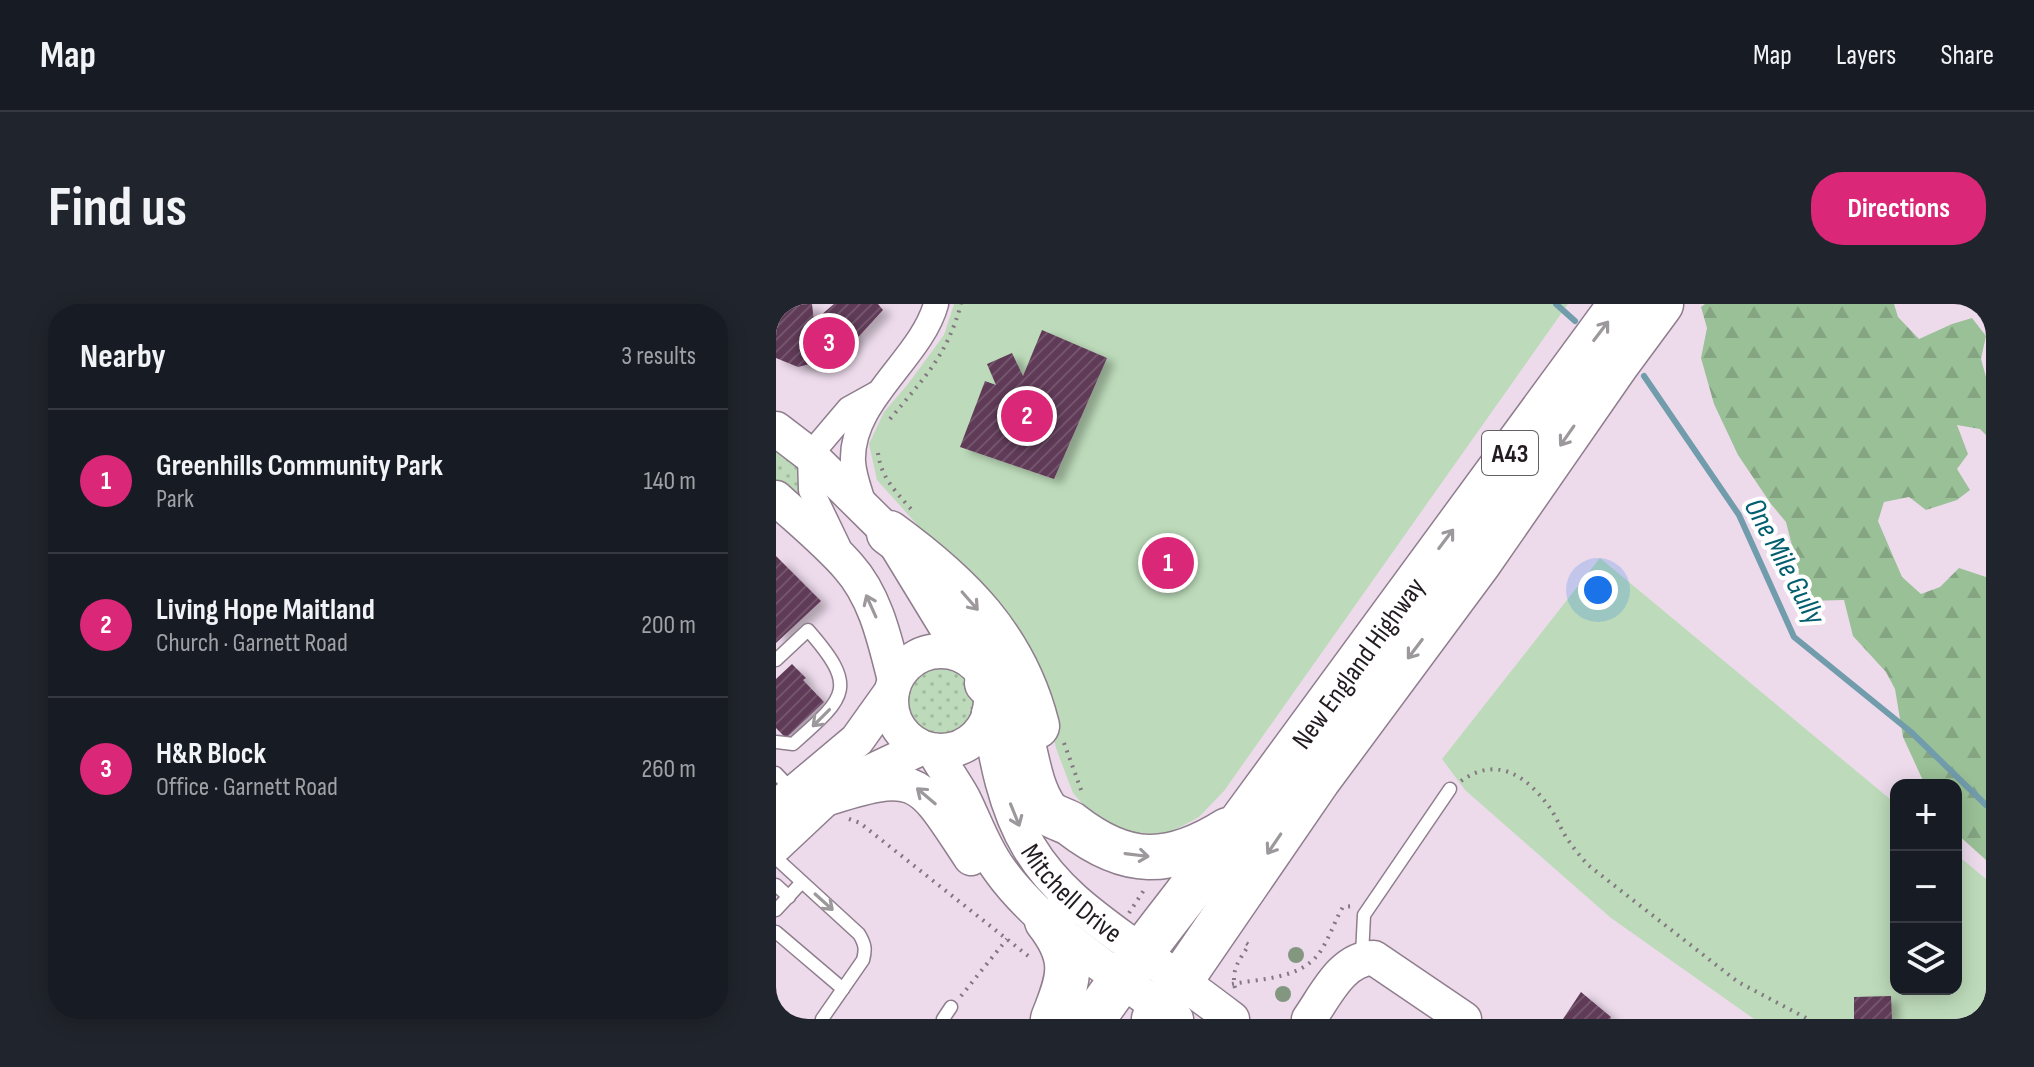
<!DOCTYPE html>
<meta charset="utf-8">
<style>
:root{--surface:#171b24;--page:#20242c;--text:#f1f3f6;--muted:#9ea1a6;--line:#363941;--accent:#db2777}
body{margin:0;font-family:"Sofia Sans Condensed",sans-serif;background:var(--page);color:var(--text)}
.controls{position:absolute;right:24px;bottom:24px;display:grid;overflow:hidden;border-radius:16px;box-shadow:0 4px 20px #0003}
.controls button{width:72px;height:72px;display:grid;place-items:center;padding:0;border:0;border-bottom:2px solid var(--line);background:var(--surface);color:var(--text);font:40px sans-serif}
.you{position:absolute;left:822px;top:286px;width:28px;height:28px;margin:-20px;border:6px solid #fff;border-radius:50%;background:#1a73e8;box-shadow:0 0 0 12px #1a73e833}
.badge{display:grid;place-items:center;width:52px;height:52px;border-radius:50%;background:var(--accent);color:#fff;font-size:26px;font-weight:700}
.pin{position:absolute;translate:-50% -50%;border:4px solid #fff;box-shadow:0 2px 8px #0006}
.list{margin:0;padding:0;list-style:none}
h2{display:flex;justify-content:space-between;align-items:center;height:104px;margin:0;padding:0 32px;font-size:34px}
h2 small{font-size:26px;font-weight:400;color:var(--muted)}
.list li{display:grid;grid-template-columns:52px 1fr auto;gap:24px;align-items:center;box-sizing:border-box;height:144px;padding:0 32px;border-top:2px solid var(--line)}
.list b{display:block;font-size:30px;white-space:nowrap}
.list p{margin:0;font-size:26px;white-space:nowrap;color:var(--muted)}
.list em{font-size:26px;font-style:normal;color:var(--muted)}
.icon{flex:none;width:44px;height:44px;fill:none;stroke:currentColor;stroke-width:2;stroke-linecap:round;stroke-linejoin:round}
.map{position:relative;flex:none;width:1210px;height:715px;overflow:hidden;border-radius:32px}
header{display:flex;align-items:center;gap:48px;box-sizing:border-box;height:112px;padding:0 40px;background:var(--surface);border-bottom:2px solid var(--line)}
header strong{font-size:38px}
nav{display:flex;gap:44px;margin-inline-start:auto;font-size:28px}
.intro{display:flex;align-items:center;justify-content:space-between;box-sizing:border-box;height:192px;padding:0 48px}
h1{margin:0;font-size:56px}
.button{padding:20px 36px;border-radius:32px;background:var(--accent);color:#fff;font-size:28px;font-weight:700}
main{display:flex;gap:48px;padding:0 48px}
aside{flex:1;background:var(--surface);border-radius:32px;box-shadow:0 4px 20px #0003}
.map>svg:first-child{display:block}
</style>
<header>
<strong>Map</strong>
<nav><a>Map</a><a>Layers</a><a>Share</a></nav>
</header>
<div class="intro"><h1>Find us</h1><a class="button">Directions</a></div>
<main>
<aside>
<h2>Nearby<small>3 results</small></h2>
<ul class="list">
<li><span class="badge">1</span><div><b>Greenhills Community Park</b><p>Park</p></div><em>140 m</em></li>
<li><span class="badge">2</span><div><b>Living Hope Maitland</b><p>Church · Garnett Road</p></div><em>200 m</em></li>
<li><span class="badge">3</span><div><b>H&amp;R Block</b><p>Office · Garnett Road</p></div><em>260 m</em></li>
</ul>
</aside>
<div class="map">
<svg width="1210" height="715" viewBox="0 0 1210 715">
<defs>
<pattern id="grass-dots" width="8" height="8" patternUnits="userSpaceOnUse" patternTransform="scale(2)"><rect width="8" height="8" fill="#bddbba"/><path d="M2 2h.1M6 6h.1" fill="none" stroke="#a2bba0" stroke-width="1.8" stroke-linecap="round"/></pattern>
<pattern id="forest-firs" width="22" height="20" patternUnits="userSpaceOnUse" patternTransform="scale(2)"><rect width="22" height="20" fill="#9ac097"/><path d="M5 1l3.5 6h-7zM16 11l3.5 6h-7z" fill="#84a482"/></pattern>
<pattern id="building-hatch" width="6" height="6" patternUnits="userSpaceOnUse" patternTransform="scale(2)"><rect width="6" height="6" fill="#603a58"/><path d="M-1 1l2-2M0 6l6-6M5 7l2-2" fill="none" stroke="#73546c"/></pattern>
<filter id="shadow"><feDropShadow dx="8" dy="5" stdDeviation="4" flood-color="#0004"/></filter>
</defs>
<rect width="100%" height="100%" fill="#eddbec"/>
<g fill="url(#grass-dots)">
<polygon points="0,141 22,160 29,200 0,182"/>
<circle cx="165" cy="397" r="36"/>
</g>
<polygon fill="url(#forest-firs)" points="929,0 1118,0 1122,13 1143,35 1176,20 1196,14 1210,32 1205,55 1210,73 1210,131 1204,125 1181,121 1192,150 1181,165 1194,186 1181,196 1150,206 1133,193 1108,198 1102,217 1126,273 1145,290 1164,283 1183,264 1210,273 1210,556 1180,529 1180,481 1149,481 1127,433 1119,385 1110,368 1077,332 1068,296 1030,297 1010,218 995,200 962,151 938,100 925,54 931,24 925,3"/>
<g fill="#bddbba">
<polygon points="178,0 792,0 448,487 423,513 391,530 350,529 317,512 297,489 281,447 259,372 216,304 101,176 93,140 108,108 132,80 168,31"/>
<polygon points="824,254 1120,500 1120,685 1180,685 1180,550 1210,575 1210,715 978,715 835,614 689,486 666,455"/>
</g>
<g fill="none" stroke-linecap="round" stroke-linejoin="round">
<g stroke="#719cab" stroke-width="6">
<polyline points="780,0 799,17"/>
<polyline points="868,72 963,211 1018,333 1135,428 1210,501"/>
</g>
</g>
<g fill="url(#building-hatch)" filter="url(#shadow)">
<polygon points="0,0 36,0 38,17 58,0 102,0 107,6 65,52 22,63 0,54"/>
<polygon points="266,26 331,54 278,175 184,143 209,77 220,81 211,60 236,49 247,72"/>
<polygon points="0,252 45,297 0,339"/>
<polygon points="16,360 30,374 27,376 48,398 10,434 0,424 0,375"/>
<polygon points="805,688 835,713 834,715 787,715"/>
<polygon points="1115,692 1116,715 1078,715 1078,693"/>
</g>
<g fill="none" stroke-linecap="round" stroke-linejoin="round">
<g stroke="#8f7e8d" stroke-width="15">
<g id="lane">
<path d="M0 356 32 326C83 384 70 393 17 440L0 438"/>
<polyline points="0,469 17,487"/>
<path d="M0 554 83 630C89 640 90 645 87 656L46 715"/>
<polyline points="0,581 13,593"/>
<polyline points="0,606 26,578"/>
<polyline points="0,628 67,685"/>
<polyline points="586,651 588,611 674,485"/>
<polyline points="167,715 175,703"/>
</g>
</g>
<g stroke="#8f7e8d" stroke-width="27">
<g id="street">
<path d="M88 201C84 187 78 173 77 158 74 97 145 55 160 0"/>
<polyline points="62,242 35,186 34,151 73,105 100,90"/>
</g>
</g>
<g stroke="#8f7e8d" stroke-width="37">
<g id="secondary">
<polyline points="0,125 34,151 113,229 188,352"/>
<path d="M0 194C24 216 51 238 72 262 100 293 109 337 119 376"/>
<circle cx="165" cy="397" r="50"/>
<path id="s1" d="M213 409C220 454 229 503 253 543 281 590 325 618 368 650 397 671 427 693 456 715"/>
<path d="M158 447C167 463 178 478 187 494 199 518 207 543 223 565 264 623 343 673 400 715"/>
<path d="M49 495C144 464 143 476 195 554"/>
<polyline points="0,504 81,436 116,387"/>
<polyline points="0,541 49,495 71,479 145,444"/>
<path d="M533 715C550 691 566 654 598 654L688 715"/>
</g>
</g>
<g stroke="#8f7e8d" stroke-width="47">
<g id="highway">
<path d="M113 229C183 280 239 334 261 422"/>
<path d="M211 379C218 386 227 393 232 401 252 433 248 474 269 505 274 513 287 515 295 520 350 563 393 563 452 526"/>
<path d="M271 617C300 654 294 673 277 715"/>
<path id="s2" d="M317 715C364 647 417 584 466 517 592 345 717 172 845 0"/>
<polyline points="378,715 542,476 702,260 840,61 885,0"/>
</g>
</g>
<g stroke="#837782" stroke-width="4" stroke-dasharray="2 6" stroke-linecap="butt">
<path d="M114 115C147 75 171 52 185 0"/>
<path d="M102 149C105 173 119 187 135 205"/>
<polyline points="288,439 307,491"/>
<path d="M685 477C721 451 751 472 774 504 781 514 785 526 792 536 798 545 805 553 812 561L962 678 1032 715"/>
<polyline points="73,515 84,519 256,655"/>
<polyline points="353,609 370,583"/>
<path d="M456 680C488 674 530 675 547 643 555 630 559 616 567 603L578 602"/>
<path d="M459 684C455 666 463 656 473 641L467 637"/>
<polyline points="185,692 231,635"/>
</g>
<use href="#lane" stroke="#fff" stroke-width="12"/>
<use href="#street" stroke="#fff" stroke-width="24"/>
<use href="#secondary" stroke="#fff" stroke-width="34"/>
<use href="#highway" stroke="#fff" stroke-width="44"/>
</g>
<g fill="#829680">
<circle cx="520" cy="651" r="8"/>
<circle cx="507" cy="690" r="8"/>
</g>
<defs><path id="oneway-shaft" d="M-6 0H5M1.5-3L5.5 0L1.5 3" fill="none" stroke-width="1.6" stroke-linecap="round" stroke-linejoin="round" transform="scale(2)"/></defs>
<g stroke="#9c989b">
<use href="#oneway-shaft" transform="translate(825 27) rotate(-53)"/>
<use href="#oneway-shaft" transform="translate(791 132) rotate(125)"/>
<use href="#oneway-shaft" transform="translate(670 235) rotate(-53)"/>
<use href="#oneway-shaft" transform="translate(194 297) rotate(49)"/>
<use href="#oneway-shaft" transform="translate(95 302) rotate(-114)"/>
<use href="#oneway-shaft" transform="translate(639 345) rotate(127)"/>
<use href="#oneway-shaft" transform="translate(45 414) rotate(135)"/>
<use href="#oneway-shaft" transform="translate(150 492) rotate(-140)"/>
<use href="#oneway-shaft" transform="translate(239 511) rotate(68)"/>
<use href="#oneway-shaft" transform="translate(498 540) rotate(124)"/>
<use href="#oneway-shaft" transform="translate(361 551) rotate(7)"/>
<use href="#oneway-shaft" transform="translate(48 598) rotate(42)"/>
</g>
<g text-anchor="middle" stroke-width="8" stroke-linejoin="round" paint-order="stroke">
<rect fill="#fff" stroke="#645f64" stroke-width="2" x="706" y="127" width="56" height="44" rx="6"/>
<g font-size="26" font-weight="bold" fill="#221b21">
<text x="734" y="158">A43</text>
</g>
<g font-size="28" fill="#221b21" stroke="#fff">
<text dy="10" stroke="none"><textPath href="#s2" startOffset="444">New England Highway</textPath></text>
<text dy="10" stroke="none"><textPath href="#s1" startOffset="204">Mitchell Drive</textPath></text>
</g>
<g font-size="30" font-style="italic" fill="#005e70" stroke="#fff">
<text transform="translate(1009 257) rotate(62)" y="10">One Mile Gully</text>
</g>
</g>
</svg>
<div class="controls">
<button>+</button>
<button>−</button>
<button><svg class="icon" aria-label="layers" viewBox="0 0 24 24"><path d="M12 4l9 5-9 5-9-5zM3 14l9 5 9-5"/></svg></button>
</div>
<div class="you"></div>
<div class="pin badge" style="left:392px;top:259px">1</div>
<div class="pin badge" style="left:251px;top:112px">2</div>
<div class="pin badge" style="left:53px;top:39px">3</div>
</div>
</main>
